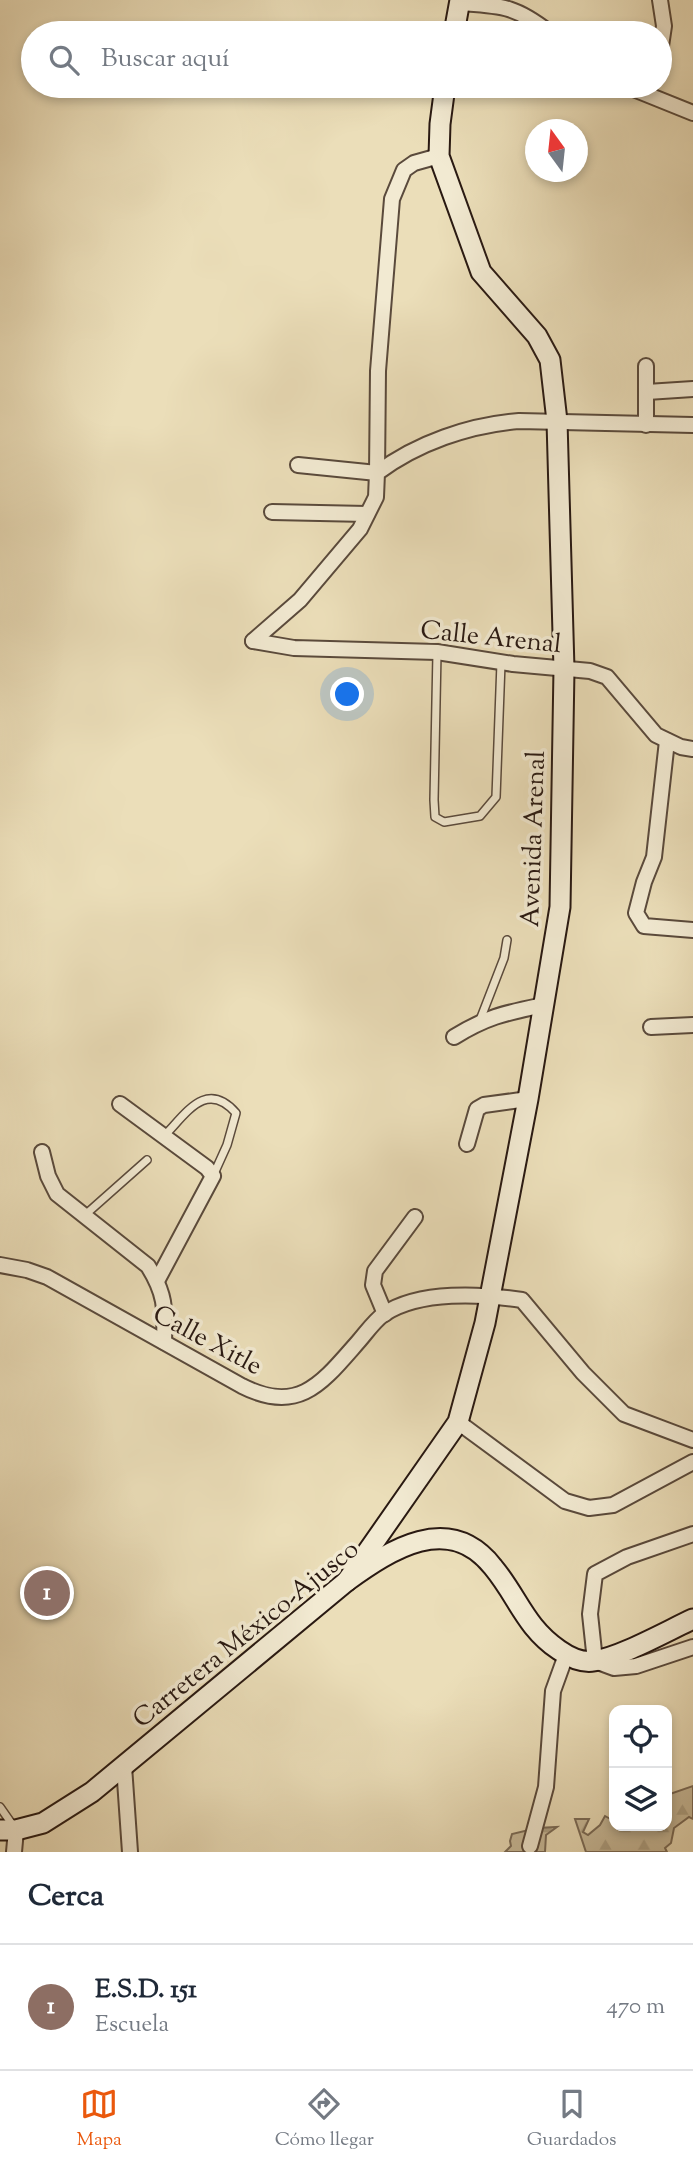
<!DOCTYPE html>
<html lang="es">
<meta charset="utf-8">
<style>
:root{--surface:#fff;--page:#f6f6f7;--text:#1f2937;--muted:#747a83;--line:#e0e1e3;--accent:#ea580c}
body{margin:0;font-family:"Sorts Mill Goudy",serif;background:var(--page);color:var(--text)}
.controls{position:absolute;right:21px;bottom:21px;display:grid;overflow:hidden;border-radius:14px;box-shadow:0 4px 10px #0003}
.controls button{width:63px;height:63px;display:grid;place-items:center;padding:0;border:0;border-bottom:2px solid var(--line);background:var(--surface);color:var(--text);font:35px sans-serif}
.compass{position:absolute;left:525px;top:119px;width:63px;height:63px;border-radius:50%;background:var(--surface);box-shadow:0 4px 10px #0003;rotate:345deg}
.you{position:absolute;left:348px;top:695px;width:24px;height:24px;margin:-18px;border:5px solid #fff;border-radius:50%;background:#1a73e8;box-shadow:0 0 0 10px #1a73e833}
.badge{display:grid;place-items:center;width:46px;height:46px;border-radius:50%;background:var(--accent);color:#fff;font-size:23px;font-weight:700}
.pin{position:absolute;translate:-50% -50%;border:4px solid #fff;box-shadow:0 2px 7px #0006}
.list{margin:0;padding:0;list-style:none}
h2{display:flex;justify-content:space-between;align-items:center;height:91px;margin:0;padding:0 28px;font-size:30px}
h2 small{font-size:23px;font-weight:400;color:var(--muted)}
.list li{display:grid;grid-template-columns:46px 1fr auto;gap:21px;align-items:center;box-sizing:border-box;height:126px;padding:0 28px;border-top:2px solid var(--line)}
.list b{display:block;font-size:26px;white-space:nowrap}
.list p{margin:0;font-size:23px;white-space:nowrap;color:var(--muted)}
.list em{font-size:23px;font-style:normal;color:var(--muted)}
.icon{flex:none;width:38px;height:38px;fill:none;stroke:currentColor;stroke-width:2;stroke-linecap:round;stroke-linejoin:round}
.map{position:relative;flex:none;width:693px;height:1852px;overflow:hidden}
.search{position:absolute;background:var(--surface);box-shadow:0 4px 10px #0003;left:21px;right:21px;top:21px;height:77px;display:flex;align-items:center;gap:18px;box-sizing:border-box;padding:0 24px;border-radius:38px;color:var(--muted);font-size:26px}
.sheet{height:217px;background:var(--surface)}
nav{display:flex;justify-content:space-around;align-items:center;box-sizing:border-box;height:98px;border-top:2px solid var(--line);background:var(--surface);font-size:19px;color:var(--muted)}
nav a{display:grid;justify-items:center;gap:4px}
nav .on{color:var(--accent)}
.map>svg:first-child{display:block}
</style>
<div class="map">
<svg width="693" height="1852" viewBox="0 0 693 1852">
<defs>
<pattern id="forest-firs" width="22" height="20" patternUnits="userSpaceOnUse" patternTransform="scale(1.75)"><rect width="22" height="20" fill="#cabd9d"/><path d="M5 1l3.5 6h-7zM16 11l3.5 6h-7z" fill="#aea286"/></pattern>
</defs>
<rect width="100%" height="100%" fill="#ebdeb9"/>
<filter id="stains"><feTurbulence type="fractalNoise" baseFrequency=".00286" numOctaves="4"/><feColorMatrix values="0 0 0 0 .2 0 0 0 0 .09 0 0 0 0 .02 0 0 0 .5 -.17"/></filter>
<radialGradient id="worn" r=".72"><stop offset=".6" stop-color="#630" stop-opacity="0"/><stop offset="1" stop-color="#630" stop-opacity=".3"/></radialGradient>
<g fill="url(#forest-firs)" stroke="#7a6b58" stroke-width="2">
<polygon points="693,1786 693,1819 689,1817 674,1828 671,1843 665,1848 667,1852 586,1852 575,1819 589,1819 583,1832 588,1835 600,1825 605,1816 614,1821 614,1826 667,1826 667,1795"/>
<polygon points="557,1827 546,1835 545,1852 505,1852 511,1846 510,1841 512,1834 537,1828"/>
</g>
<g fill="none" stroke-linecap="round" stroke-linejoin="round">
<g stroke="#5a4a3c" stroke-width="10">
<g id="lane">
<polyline points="437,653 434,800 435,817 444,822 480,816 496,797 501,663"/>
<polyline points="480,1020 504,958 507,940"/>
<path d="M164 1136C186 1114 206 1079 236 1113L227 1145 213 1176"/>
<polyline points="85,1215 147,1160"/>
<polyline points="0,1807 14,1827"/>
</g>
</g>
<g stroke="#5a4a3c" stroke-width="18">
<g id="street">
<polyline points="660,0 664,26 660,53"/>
<path d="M459 3C502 6 514 5 550 33"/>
<polyline points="626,86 693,113"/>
<polyline points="646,366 646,425"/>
<polyline points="647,392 693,389"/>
<polyline points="298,465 377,473 378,371 392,199 404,170 414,163 439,156"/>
<polyline points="272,512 367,514"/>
<path d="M253 641 300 600 360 529 376 497 377 473C417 443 469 425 519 421L693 425"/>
<polyline points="253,641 294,648 437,652 513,664 590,671 607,677 656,735 681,747 693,749"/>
<polyline points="667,741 654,857 644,882 636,913 644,926 693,930"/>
<polyline points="651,1027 693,1025"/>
<path d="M454 1037C488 1016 506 1013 544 1005"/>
<polyline points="120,1104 207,1168 213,1176 157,1281"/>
<polyline points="467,1144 477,1109 484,1105 528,1099"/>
<path d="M42 1152 48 1176 57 1194 148 1266C166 1295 165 1308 164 1342"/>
<path d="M0 1265 27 1270 47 1277 242 1386C299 1415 322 1383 358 1342 366 1333 374 1321 384 1314 420 1290 482 1294 522 1300L583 1373 624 1414 693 1440"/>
<polyline points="385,1314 373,1285 375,1271 415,1217"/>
<polyline points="458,1422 565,1501 589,1508 613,1505 693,1462"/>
<polyline points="693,1534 627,1557 595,1574 590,1614 595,1661 614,1668 636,1666 693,1647"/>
<polyline points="124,1766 130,1852"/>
<polyline points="530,1846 546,1787 553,1691 566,1655"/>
<polyline points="14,1852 16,1830"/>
</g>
</g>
<g stroke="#291912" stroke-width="23">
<g id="secondary">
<polyline points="454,33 460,0"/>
<polyline points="347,1581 458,1422 485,1323 528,1099 560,907 564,669 557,421 550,360 537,336 481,272 439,156 440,124 445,86"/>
<path d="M0 1830H16L43 1823 92 1792 347 1581C390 1550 449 1511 493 1567 518 1597 525 1627 559 1650 569 1657 582 1663 594 1661 621 1657 667 1631 693 1619"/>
</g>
</g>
<use href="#lane" stroke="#f2ead2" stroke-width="7"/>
<use href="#street" stroke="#f2ead2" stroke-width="14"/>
<use href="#secondary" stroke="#f2ead2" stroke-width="19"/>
</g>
<g text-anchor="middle" stroke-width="7" stroke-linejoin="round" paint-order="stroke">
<g font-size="26" fill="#291912" stroke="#f2ead2">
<text transform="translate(491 636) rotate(6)" y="9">Calle Arenal</text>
<text transform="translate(532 839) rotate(-88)" y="9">Avenida Arenal</text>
<text transform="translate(208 1339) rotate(28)" y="9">Calle Xitle</text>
<text transform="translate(245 1633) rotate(-39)" y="9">Carretera México-Ajusco</text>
</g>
</g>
<rect width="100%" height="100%" filter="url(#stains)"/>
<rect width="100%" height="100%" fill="url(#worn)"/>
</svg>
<div class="controls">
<button><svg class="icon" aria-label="locate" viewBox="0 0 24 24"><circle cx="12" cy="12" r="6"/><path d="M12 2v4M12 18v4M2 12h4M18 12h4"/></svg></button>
<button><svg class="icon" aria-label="layers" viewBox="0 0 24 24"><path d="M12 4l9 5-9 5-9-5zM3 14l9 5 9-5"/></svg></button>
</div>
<svg class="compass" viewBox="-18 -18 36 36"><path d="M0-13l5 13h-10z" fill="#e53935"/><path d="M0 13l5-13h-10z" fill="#747a83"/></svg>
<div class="you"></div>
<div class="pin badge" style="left:47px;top:1593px;background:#8d6e63">1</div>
<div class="search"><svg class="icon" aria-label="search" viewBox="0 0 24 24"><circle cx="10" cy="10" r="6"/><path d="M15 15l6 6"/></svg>Buscar aquí</div>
</div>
<section class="sheet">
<h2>Cerca<small></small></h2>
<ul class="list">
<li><span class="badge" style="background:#8d6e63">1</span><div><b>E.S.D. 151</b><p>Escuela</p></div><em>470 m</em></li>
</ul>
</section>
<nav>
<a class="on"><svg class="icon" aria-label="map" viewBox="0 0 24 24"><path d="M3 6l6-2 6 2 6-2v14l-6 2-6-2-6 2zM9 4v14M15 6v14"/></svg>Mapa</a>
<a><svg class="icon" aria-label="directions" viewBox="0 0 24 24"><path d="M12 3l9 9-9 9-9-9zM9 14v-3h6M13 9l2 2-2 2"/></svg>Cómo llegar</a>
<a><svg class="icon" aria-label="saved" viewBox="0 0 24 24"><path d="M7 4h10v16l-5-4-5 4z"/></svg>Guardados</a>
</nav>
